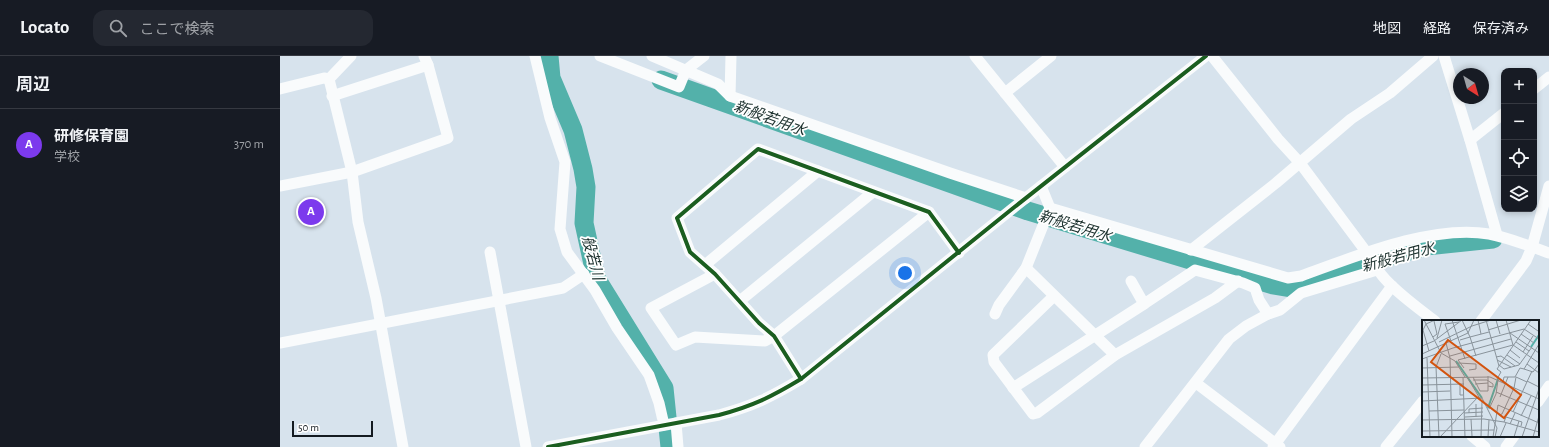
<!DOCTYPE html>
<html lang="ja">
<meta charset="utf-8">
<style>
:root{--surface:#171b24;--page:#242831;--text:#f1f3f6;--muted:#9ea1a6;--line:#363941;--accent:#7c3aed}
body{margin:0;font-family:"Alegreya Sans","Noto Sans JP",sans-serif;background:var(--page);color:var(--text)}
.controls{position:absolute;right:12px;top:12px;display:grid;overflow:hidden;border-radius:8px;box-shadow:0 2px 6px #0003}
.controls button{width:36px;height:36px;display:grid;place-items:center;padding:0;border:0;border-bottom:1px solid var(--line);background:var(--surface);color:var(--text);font:20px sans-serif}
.compass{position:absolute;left:1173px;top:12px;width:36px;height:36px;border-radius:50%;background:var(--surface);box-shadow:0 2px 6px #0003;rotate:143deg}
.scale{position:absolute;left:12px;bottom:10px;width:81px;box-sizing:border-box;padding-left:4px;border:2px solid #141b21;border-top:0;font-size:11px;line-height:14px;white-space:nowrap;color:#141b21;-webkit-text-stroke:3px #fff;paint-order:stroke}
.you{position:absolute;left:625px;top:217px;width:14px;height:14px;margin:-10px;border:3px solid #fff;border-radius:50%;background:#1a73e8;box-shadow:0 0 0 6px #1a73e833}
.badge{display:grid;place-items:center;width:26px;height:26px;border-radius:50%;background:var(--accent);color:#fff;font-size:13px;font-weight:700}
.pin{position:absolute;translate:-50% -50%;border:2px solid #fff;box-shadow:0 1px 4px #0006}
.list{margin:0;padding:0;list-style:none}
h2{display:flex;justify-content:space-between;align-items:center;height:52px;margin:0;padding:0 16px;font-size:17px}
h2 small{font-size:13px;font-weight:400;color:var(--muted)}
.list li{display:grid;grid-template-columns:26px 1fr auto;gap:12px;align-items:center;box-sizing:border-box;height:72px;padding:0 16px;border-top:1px solid var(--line)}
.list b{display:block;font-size:15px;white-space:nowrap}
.list p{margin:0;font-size:13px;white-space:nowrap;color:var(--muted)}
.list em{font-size:13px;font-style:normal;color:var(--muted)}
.icon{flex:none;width:22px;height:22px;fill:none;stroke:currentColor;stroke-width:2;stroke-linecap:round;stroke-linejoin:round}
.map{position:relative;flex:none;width:1269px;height:391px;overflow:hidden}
header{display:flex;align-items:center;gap:24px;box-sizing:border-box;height:56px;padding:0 20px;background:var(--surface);border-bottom:1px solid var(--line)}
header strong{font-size:19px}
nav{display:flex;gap:22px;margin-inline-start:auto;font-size:14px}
.search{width:280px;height:36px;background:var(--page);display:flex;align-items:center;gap:10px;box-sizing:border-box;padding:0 14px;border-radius:12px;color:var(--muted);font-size:15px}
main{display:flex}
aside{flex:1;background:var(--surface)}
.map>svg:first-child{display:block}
</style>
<header>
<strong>Locato</strong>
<div class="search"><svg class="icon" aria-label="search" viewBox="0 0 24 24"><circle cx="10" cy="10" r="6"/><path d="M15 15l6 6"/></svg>ここで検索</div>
<nav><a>地図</a><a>経路</a><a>保存済み</a></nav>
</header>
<main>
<aside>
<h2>周辺<small></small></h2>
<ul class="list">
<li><span class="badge">A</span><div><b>研修保育園</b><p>学校</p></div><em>370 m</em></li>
</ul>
</aside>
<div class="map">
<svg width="1269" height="391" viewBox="0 0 1269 391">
<rect width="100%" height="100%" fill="#d7e3ed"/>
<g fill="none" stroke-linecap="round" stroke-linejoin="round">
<g stroke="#53b1aa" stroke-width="19">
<polyline points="269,0 271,22 293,74 303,113 306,131 304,167 316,222 384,332 390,391"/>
<polyline points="381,24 748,155 993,229 1011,232 1082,208 1146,190 1213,183"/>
</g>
<g stroke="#f9fbfc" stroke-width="11">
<polyline points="71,0 49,23 72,116 78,166 96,242 123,391"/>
<polyline points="255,0 270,62 285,106 280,173 287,196 315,234 337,272 369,319 379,347 384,369"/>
<polyline points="320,0 399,31 406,14 424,0"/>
<polyline points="372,0 438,28 450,40 670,117 746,142"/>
<polyline points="695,0 785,111"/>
<path d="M932 0 998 83 1020 107 1096 209C1100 225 1141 254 1155 265"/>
<polyline points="1164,0 1190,84 1217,179"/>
<polyline points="0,33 44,22 49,23"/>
<polyline points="1254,33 1269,21"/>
<polyline points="725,37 771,0"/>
<polyline points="52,40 148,9"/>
<polyline points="450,40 451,0"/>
<polyline points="1190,84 1224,57"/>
<polyline points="0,130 72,116 168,82 148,9 144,0"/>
<path d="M761 130 770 152 1008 222 1021 220C1074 201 1152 168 1209 178 1230 182 1249 190 1269 197"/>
<polyline points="911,194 996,127 1071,63 1110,37 1153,0"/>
<polyline points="210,196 246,391"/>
<polyline points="425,209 538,115"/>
<polyline points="746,212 835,299"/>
<polyline points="435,218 371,252 396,289 415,281 485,285 494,280 649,156"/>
<polyline points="851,225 864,248 915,214 963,227 975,232 979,244 988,258 966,270 949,283 865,391"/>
<polyline points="774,240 713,299 714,306 753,358 757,357 835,299 935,242 958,225"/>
<polyline points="461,244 593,136"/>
<polyline points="715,258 719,249 746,212 770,152"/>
<polyline points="988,258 1000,254 1021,237 1097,214"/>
<polyline points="1201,265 1246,205 1252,191 1269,130"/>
<polyline points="0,287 283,232 304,218"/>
<polyline points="521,323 494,280 479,267 435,218 410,196 397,162 478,93 649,156 679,197"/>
<polyline points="916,327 1000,391"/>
<polyline points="733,332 864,248"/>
<polyline points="1258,346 1269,330"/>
<polyline points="396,367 398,391"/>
<polyline points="1192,380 1205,391"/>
<path d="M268 391 439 359C473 350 491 341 521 323L732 153 926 0"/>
<polyline points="993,391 1112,230"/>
<polyline points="1106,391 1143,345"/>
<polyline points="1226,391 1234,380"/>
</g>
<g stroke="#fff" stroke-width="6">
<g id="cycleway">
<polyline points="521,323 494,280 479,267 435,218 410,196 397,162 478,93 649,156 679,197"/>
<path d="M268 391 439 359C473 350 491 341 521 323L732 153 926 0"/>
</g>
</g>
<use href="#cycleway" stroke="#1b5e20" stroke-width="4"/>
</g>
<g text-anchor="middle" stroke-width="3.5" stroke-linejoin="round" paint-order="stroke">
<g font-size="15" font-style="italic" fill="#1b302d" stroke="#fff">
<text transform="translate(490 62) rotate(20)" y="5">新般若用水</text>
<text transform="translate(795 170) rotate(17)" y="5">新般若用水</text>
<text transform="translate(1118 201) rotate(-15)" y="5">新般若用水</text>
<text transform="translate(313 202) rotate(75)" y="5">般若川</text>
</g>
</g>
<g transform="translate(1142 264)">
<rect width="117" height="117" fill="#d7e3ed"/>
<path fill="none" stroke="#53b1aa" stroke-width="2" d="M109 27 117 15M34 41 60 78M66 88 76 59"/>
<path fill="none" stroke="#89939b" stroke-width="1" d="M2 0 19 33 33 41 43 57M30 0 43 39M56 0 59 14M64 0 77 46M74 0 78 14M84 0 91 25 117 43M106 4 116 11M66 10 99 0M88 13 117 33M99 14 112 23M11 17 15 14 12 1M15 18 20 0M38 20 48 17 40 0M29 21 23 4 37 2M17 22 50 6 69 0M94 22 107 31M24 23 28 38 30 117M0 26 12 21 40 0M88 30 98 38M7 31 1 10 4 4 13 0M101 32 111 16M0 34 46 13 52 0M85 35 98 44M28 36 89 19M54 36 48 17 67 12M74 37 79 36 93 46M5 38 8 117M0 39 31 28 102 9 117 19M75 40 89 47M36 43 54 44V49L47 50M105 44 117 53M77 45 82 49 97 45 110 27M0 48 37 47M42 48 36 40 91 25M102 49 111 52 117 44M41 57 43 117M45 57 60 82 59 117M51 57 58 71H66V56M0 58 68 57 117 79M75 59 79 52 75 49 109 0M51 60H65L71 64V67L66 66M105 61 117 67M81 62 82 57H93L98 48 102 49 117 24M38 64V75H41M53 64 66 63M0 65 42 64M0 72 28 71M74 72 117 90M0 76V89M78 77 86 57M0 81 60 78 75 108 73 117M54 84V97M67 89 74 74 76 60M7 91 42 90M91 92 110 51M42 93 61 92M47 93V89L61 88M77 95 80 94 92 68 94 57 105 62M99 96 109 76M43 97 61 96M49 99 50 116M0 100 62 99 82 102 117 112M82 102 84 97 100 102 99 106M88 104 93 93M0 111 72 110M17 117 14 47 19 34M18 117 57 76M48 117H64M66 117 67 100M71 117 76 85 117 103M78 117 84 103M92 117 97 101M100 117 117 69M111 117 117 96"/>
<path fill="#d3530e" fill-opacity="0.15" stroke="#d3530e" stroke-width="2" d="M26 20 99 75 82 98 9 42Z"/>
<rect width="117" height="117" fill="none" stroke="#141b21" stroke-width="2"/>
</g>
</svg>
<div class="controls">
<button>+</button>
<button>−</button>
<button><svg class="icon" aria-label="locate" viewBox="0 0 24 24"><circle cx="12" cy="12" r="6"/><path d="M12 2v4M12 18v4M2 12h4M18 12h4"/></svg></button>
<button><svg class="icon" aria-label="layers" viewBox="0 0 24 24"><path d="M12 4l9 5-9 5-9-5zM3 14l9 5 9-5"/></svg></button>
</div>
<svg class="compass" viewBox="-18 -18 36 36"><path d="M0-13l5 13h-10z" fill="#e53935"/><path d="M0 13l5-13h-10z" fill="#9ea1a6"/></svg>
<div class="scale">50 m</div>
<div class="you"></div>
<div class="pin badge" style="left:31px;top:156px">A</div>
</div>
</main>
